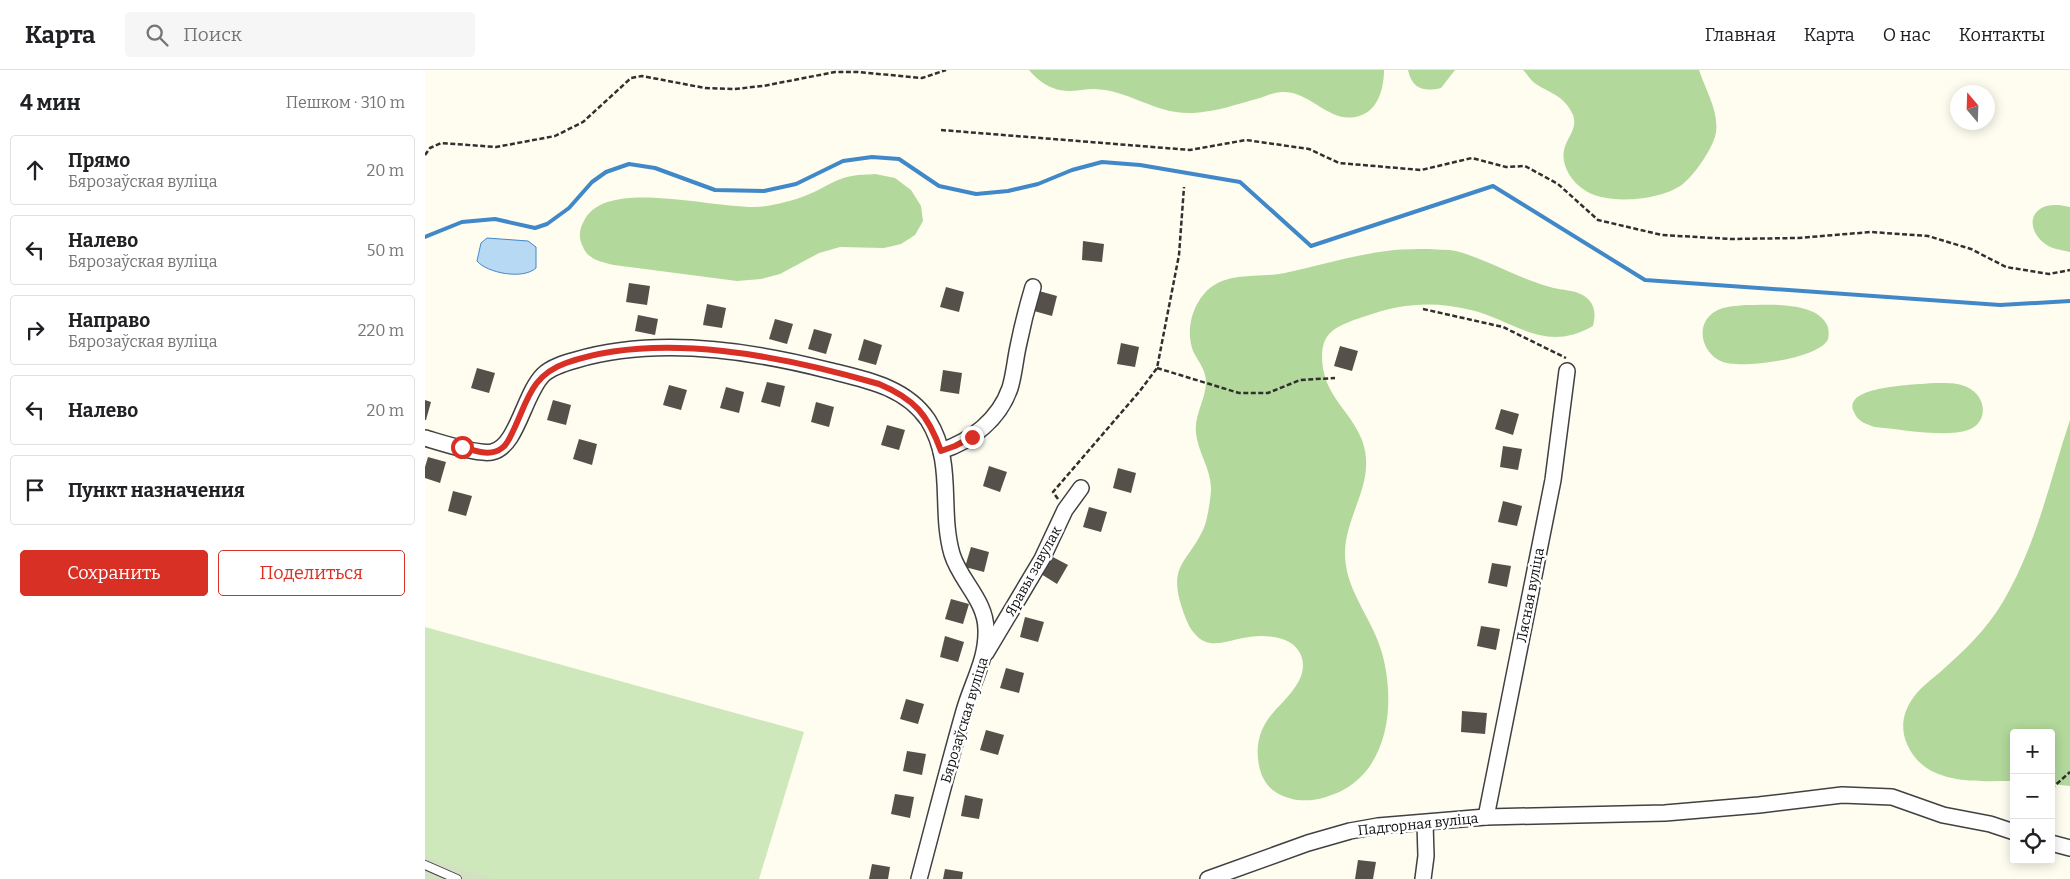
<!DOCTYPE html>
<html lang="ru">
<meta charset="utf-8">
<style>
:root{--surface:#fff;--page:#f6f6f6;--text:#202124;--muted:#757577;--line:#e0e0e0;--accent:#d93025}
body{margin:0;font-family:Bitter,serif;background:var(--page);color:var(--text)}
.controls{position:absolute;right:15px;bottom:15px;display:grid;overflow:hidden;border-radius:5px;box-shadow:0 2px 12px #0003}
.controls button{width:45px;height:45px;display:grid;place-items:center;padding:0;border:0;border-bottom:1px solid var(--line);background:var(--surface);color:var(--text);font:25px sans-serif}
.compass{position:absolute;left:1525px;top:15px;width:45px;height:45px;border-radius:50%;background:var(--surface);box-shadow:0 2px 12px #0003;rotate:341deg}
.stop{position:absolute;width:15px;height:15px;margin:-11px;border:4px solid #d93025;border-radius:50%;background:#fff}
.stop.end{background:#d93025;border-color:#fff;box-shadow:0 1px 5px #0008}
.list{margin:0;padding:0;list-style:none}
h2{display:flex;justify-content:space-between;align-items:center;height:65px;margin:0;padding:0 20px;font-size:21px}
h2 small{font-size:16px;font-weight:400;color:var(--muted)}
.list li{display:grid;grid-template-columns:32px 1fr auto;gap:15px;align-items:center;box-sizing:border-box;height:70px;margin:0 10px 10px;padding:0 10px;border:1px solid var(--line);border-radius:5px}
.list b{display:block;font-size:19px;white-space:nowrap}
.list p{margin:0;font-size:16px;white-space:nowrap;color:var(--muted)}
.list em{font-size:16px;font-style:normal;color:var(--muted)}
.actions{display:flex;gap:10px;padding:15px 20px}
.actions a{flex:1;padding:11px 0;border:1px solid var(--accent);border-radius:5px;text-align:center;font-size:18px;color:var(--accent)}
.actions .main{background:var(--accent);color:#fff}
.icon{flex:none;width:28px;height:28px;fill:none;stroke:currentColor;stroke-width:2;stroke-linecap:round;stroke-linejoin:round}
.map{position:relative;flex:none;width:1645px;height:809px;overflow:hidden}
header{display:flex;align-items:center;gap:30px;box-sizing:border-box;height:70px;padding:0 25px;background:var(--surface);border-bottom:1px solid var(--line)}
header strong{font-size:24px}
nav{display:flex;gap:28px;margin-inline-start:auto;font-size:18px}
.search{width:350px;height:45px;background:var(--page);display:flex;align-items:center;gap:12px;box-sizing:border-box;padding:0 18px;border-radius:5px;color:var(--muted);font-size:19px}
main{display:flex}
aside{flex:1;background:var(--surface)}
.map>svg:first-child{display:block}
</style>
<header>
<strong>Карта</strong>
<div class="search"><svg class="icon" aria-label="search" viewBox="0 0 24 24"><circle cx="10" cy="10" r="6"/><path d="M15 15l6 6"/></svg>Поиск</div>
<nav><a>Главная</a><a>Карта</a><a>О нас</a><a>Контакты</a></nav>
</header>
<main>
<aside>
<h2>4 мин<small>Пешком · 310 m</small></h2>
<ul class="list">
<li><svg class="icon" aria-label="ahead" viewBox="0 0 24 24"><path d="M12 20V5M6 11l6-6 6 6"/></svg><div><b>Прямо</b><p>Бярозаўская вуліца</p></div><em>20 m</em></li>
<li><svg class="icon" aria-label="left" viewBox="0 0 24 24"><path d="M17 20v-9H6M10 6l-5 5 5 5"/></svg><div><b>Налево</b><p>Бярозаўская вуліца</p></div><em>50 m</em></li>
<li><svg class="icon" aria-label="right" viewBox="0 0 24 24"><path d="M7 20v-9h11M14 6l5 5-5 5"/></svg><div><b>Направо</b><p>Бярозаўская вуліца</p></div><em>220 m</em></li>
<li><svg class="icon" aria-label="left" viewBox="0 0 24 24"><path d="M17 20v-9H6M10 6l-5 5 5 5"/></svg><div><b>Налево</b></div><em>20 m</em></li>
<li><svg class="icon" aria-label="arrive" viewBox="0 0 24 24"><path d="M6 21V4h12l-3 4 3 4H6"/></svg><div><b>Пункт назначения</b></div></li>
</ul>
<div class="actions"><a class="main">Сохранить</a><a>Поделиться</a></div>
</aside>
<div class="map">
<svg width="1645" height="809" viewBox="0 0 1645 809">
<rect width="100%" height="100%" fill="#fefdf0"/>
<polygon fill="#cfe8bb" points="0,557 379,662 334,809 0,809"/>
<g fill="#b2d89b">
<path d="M604 0H959C959 18 953 41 934 46 904 55 887 21 857 22 850 22 841 26 835 28 813 34 790 42 768 43 731 45 705 20 669 19 655 19 643 24 628 18 618 14 611 8 604 0Z"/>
<path d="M983 0H1030L1016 18C999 22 987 19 983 0Z"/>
<path d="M1098 0H1274C1280 19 1294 41 1291 62 1289 77 1270 104 1259 113 1238 131 1180 136 1158 119 1146 111 1136 95 1139 80 1142 67 1153 59 1148 45 1139 25 1126 24 1111 14 1106 11 1102 4 1098 0Z"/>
<path d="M450 104 470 108 486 120 496 136 498 151 490 165 476 174 459 178 415 177 394 183 355 204 336 209 312 211 189 195C177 192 163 190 158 177 153 167 154 159 160 149 184 105 300 143 342 136 359 133 374 129 389 122 402 116 413 108 427 106 435 104 443 105 450 104Z"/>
<path d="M1634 135 1645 137V182C1636 180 1626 179 1619 173 1608 165 1602 148 1615 139 1620 135 1628 135 1634 135Z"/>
<path d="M1004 179C1013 180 1022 179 1031 181 1064 190 1092 208 1125 217 1138 221 1154 219 1164 230 1171 238 1170 247 1168 256 1119 284 1091 251 1046 240 1012 231 976 233 944 245 932 249 914 254 905 263 899 269 897 278 897 286 897 325 924 338 937 370 954 416 913 450 921 496 926 527 949 553 957 583 972 637 963 709 901 727 885 732 867 732 852 723 842 717 836 707 834 695 831 681 833 666 840 654 851 634 884 615 877 588 874 579 869 574 860 570 847 565 832 565 818 568 801 571 783 580 770 564 764 558 761 549 758 541 741 492 765 493 780 455 783 445 785 432 786 421 787 400 773 383 771 363 769 345 781 329 781 312 781 300 773 291 768 281 761 262 766 239 779 224 800 200 832 209 860 203 896 195 932 184 969 180 981 179 993 179 1004 179Z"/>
<path d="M1321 235C1343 235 1391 231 1402 255 1404 258 1404 266 1403 269 1395 289 1316 299 1298 292 1276 284 1269 253 1291 241 1300 236 1311 236 1321 235Z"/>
<path d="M1508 313C1519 313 1532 312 1542 317 1562 326 1564 353 1543 360 1521 368 1474 359 1450 357 1441 354 1433 352 1429 342 1416 315 1493 315 1508 313Z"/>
<path d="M1645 350V716L1626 714V663H1589V711C1551 711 1500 716 1482 674 1475 658 1478 642 1488 628 1497 615 1513 605 1524 594 1548 573 1569 550 1584 521 1613 468 1626 407 1645 350Z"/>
</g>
<polygon fill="#d4e0c2" points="0,787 67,809 0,809"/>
<path fill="#b7d9f4" stroke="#4188c8" d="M62 168 103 171 111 177V198C98 210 62 203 52 191L56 173Z"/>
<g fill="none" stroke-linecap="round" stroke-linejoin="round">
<polyline stroke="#4188c8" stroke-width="4" points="0,167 37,152 70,149 110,158 122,154 144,138 167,112 181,102 204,94 230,98 290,120 339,121 371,114 418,91 447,87 474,89 514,116 551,124 583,121 613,114 647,100 677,92 715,95 815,112 886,176 1068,116 1220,210 1575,235 1645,231"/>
</g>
<g fill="#56504b">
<polygon points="658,171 679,174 677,192 657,190"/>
<polygon points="204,213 225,216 222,235 201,232"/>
<polygon points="521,217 539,222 534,242 515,237"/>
<polygon points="614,221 632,226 627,246 609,241"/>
<polygon points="282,234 301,238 297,258 278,255"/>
<polygon points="213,245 233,249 230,265 210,261"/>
<polygon points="350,249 368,254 362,274 344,269"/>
<polygon points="389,259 407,264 401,284 383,279"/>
<polygon points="439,269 457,275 451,295 433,290"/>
<polygon points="696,273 714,277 710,297 692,294"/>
<polygon points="915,276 933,281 927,301 909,296"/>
<polygon points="52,298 70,303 64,323 46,318"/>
<polygon points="518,300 537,303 534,324 515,321"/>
<polygon points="342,312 360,316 355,337 336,332"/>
<polygon points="244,315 262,320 256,340 238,335"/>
<polygon points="301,317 319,322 314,343 295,338"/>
<polygon points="0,330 6,332 1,350 0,350"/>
<polygon points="128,330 146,335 141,355 122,350"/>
<polygon points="391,332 409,337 404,357 386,352"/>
<polygon points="1076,339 1094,344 1088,365 1070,359"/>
<polygon points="462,355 480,360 474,380 456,375"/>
<polygon points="154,369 172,374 167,395 148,389"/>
<polygon points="1078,376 1097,379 1093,400 1075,397"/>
<polygon points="3,387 21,392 15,413 0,408 0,397"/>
<polygon points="564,396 582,402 575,422 558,416"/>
<polygon points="693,398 711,403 706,423 688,418"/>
<polygon points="28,421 47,426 41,446 23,441"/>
<polygon points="1078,431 1097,436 1092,456 1073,452"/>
<polygon points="664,437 682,442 676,462 658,457"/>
<polygon points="546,477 564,482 559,502 540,497"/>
<polygon points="626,486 643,495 632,514 616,504"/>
<polygon points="1067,493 1086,496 1082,517 1063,513"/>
<polygon points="526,529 544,534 538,554 520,549"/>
<polygon points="600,547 619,552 613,572 595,567"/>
<polygon points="1056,556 1075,559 1071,580 1052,576"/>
<polygon points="520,566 539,572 533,592 515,587"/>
<polygon points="581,598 599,603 594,623 575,618"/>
<polygon points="481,629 499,634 493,654 475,649"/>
<polygon points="1037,641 1062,643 1060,664 1036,662"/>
<polygon points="561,660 579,665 573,685 555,680"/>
<polygon points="482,681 501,684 497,705 478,701"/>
<polygon points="470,724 489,727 485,748 466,744"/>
<polygon points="540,725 558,729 554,749 536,746"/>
<polygon points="933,790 951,792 948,809 930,809"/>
<polygon points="447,794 465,797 463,809 444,809"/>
<polygon points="520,799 538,802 537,809 518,809"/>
</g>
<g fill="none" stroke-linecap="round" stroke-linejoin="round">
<g stroke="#414141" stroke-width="10">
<polyline id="lane" points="0,795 32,809"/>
</g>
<g stroke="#414141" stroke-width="18">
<g id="street">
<path d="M0 368C14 372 53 385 67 382 92 377 99 324 118 305 126 297 140 293 151 290 229 267 324 280 402 300 438 309 480 316 503 350 530 393 514 439 527 484 535 511 561 530 561 560 562 589 547 613 539 641 523 697 509 753 494 809"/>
<path d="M516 381C546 371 574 350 585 318 589 305 590 291 593 277 597 257 602 237 608 217"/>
<polyline points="561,583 617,489 640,440 656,418"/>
<polyline points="1061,747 1128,410 1142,301"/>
<polyline points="1626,773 1645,778"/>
<polyline points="783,809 883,773 925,761 953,756 1061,747 1240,743 1334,735 1417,725 1467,727 1518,745 1565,754 1589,762"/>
<polyline points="998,809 1001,786 1000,753"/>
</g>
</g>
<g stroke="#303030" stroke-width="2.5" stroke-dasharray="5 2.5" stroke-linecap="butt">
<polyline points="516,60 765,80 821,70 884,79 914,93 996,100 1047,88 1081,97 1100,96 1133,114 1173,150 1237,165 1306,169 1373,168 1446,162 1503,166 1546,179 1581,197 1624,204 1645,200"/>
<polyline points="0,85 5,78 16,73 71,77 130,66 158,52 206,8 217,6 280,18 309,19 338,16 410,2 433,2 497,8 521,0"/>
<polyline points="998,239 1078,257 1141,288"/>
<polyline points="732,298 814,323 843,323 875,310 910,308"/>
<polyline points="633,429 628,422 714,322 732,298 754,185 759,117"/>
<polyline points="1626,719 1645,702"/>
</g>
<use href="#lane" stroke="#fff" stroke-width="8"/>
<use href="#street" stroke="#fff" stroke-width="15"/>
</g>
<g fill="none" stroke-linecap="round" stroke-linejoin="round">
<path stroke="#d93025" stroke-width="6" d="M37 377C50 381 66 387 77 378 83 374 86 365 89 359 103 329 107 305 141 293 235 260 361 287 454 314 490 329 503 345 516 381L530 376 547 367"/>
</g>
<g text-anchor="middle" stroke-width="5" stroke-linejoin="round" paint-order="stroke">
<g font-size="14" fill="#0e0e0e" stroke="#fff">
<text transform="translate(608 501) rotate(-61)" y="5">Яравы завулак</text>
<text transform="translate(1105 525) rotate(-79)" y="5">Лясная вуліца</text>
<text transform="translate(539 650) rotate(-73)" y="5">Бярозаўская вуліца</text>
<text transform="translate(993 754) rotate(-6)" y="5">Падгорная вуліца</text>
</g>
</g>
</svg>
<div class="controls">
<button>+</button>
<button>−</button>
<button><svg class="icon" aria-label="locate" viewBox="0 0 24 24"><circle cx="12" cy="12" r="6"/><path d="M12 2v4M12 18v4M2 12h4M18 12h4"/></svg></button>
</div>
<svg class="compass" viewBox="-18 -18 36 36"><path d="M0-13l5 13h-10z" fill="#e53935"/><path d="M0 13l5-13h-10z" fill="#757577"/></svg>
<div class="stop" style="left:37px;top:377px"></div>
<div class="stop end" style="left:547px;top:367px"></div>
</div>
</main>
